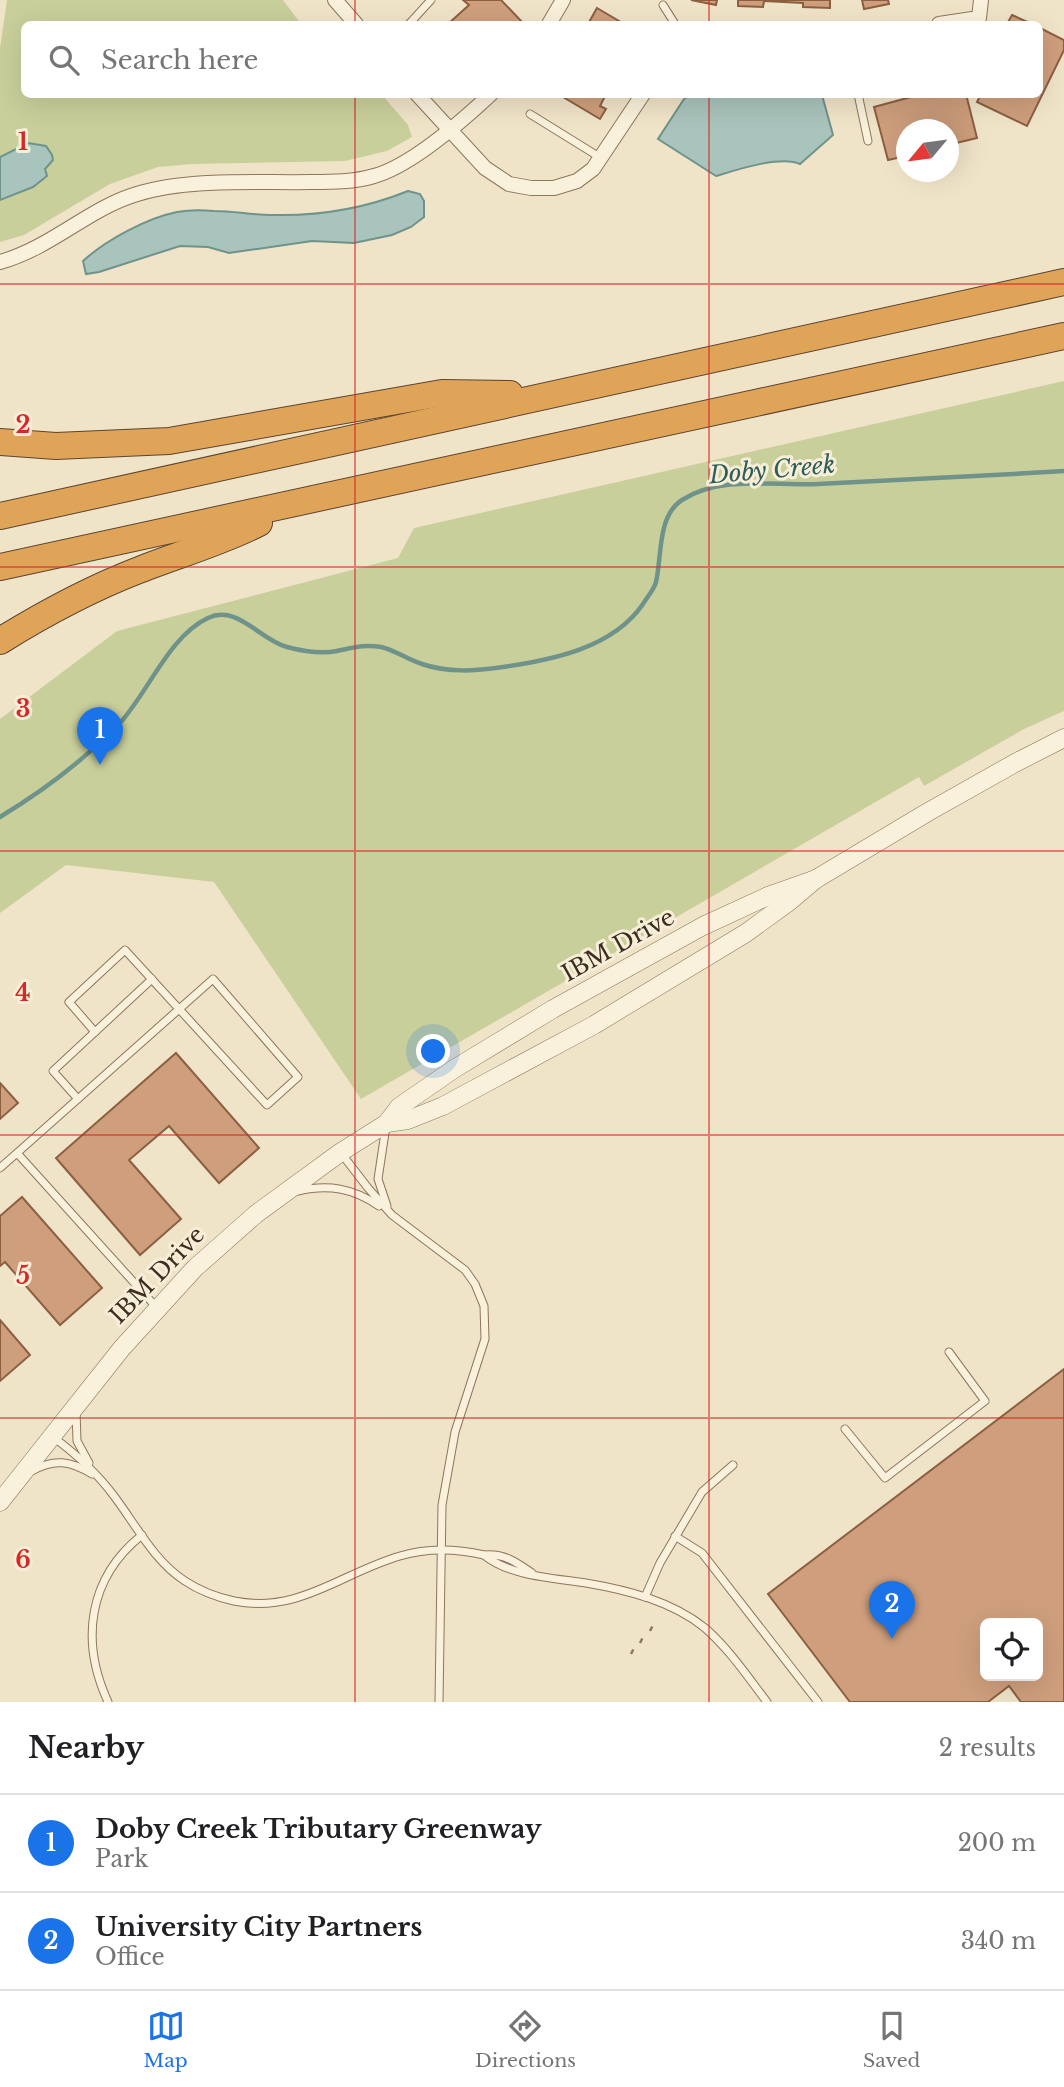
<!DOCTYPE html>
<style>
:root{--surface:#fff;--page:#f6f6f6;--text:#202124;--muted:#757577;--line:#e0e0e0;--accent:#1a73e8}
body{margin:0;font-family:"Libre Baskerville",serif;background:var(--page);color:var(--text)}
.controls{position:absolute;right:21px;bottom:21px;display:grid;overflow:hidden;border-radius:10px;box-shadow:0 7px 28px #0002}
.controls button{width:63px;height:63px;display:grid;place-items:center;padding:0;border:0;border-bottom:2px solid var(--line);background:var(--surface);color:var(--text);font:35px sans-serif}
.compass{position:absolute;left:896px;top:119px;width:63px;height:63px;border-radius:50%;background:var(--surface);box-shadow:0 7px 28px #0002;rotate:241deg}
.you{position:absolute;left:434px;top:1052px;width:24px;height:24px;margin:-18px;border:5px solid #fff;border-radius:50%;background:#1a73e8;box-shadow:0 0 0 10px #1a73e833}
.badge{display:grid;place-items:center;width:46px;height:46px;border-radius:50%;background:var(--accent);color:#fff;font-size:23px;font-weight:700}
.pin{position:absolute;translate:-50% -58px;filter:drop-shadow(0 2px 4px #0008)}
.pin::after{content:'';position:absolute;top:37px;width:24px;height:21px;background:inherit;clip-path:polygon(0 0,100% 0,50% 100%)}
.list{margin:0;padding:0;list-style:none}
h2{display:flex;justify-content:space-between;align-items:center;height:91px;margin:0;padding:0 28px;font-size:30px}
h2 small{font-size:23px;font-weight:400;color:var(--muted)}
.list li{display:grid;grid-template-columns:46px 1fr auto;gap:21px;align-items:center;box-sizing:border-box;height:98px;padding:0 28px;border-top:2px solid var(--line)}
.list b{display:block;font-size:26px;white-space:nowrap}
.list p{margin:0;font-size:23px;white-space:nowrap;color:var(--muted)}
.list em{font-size:23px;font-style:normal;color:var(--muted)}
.icon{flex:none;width:38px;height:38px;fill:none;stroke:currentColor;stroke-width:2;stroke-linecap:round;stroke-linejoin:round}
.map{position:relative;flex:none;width:1064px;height:1702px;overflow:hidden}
.search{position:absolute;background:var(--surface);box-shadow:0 7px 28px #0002;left:21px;right:21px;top:21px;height:77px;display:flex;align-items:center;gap:18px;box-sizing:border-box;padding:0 24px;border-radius:10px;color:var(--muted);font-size:26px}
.sheet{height:287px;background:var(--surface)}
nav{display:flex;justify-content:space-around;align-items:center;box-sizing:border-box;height:98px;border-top:2px solid var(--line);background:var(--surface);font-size:19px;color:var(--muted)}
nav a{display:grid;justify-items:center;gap:4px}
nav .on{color:var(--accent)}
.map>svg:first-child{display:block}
</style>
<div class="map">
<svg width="1064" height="1702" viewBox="0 0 1064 1702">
<rect width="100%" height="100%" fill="#f0e4c8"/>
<g fill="#c9cf9b">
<polygon points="7,0 283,0 301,24 24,24 24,94 382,95 408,125 412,137 387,151 345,161 192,164 158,167 110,184 24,235 0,242 0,48"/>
<polygon points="1064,381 1064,711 1024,729 924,786 919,777 361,1099 214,882 66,865 0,913 0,719 117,631 398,558 414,528"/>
</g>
<g fill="#a9c4bc" stroke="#6f938a" stroke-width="2">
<path d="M690 95H822L833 135 800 164C781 155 736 170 716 176L658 139 684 99Z"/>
<polygon points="28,143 46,146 52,155 53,160 45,169 47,176 33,187 0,200 0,157"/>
<path d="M408 191 420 194 424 201V217L411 227 392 235 354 243 312 241 229 253 208 247 180 246 99 272 86 274 83 261C106 240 147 218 177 212 188 210 202 210 214 211 234 211 253 215 273 215 318 216 366 208 408 191Z"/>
</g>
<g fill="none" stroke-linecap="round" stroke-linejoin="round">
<path stroke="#6f938a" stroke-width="4.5" d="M0 817C43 791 84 760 119 724 148 693 169 636 208 618 237 604 260 640 287 647 302 651 322 654 337 651 352 648 365 644 381 647 395 650 408 660 422 664 448 673 475 671 503 667 552 660 613 648 643 604 647 597 654 590 656 582 662 557 657 516 682 500 721 475 774 486 818 484 901 480 982 476 1064 471"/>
</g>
<g fill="#cf9f7d" stroke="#8d5f41" stroke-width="2" fill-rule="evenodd">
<polygon points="463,0 501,0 524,24 448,24 469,5"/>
<polygon points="691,0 717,0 716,5"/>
<polygon points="738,0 830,0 830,8 803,7 803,3 764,1 763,7 738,6"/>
<polygon points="862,0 888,0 889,4 864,9"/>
<polygon points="597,8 624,24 588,24"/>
<polygon points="1012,15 1032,24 1007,24"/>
<polygon points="1040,28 1064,40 1064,50 1027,126 977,102 981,94 1040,94"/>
<polygon points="558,94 606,94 600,106 606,109 600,119"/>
<polygon points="922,94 966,94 977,138 948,145 948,130 906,130 906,156 888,160 874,107"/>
<polygon points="176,1053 259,1148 219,1183 169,1126 129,1160 181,1219 140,1255 56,1158"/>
<polygon points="0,1083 18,1103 0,1119"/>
<polygon points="22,1197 102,1288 60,1325 5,1262 0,1266 0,1216"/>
<polygon points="0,1320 30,1355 0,1381"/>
<path d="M1064 1369V1702H1021L1009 1686 988 1702H850L768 1594ZM985 1623H1038V1676H985Z"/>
</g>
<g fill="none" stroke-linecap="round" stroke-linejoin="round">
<g stroke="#8d765c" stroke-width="9">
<g id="service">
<polyline points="663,5 675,24"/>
<polyline points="409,24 431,0"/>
<polyline points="858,94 868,141"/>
<polyline points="530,114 601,158"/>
<polyline points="78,1099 53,1071 152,979"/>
<polyline points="386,1126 378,1179 387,1206"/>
<path d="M17 1153 213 979 298 1077 267 1105C220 1053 172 1002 125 950L69 1002 95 1032"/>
<polyline points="341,1153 368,1188 392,1215 465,1270 475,1284 484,1306 485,1339 455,1432 442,1505 439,1702"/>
<polyline points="0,1168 17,1153 157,1308"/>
<path d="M298 1191C328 1184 353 1188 379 1206"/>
<polyline points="76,1411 77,1441 89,1463"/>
<polyline points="845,1429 885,1478 985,1401 949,1352"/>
<path d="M53 1437C76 1454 97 1473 114 1496 136 1525 154 1561 185 1581 200 1591 216 1597 234 1601 299 1614 341 1573 400 1556 427 1548 457 1549 484 1555"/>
<path d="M32 1471C54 1458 71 1461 92 1474"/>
<polyline points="675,1536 702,1553 818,1702"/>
<path d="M532 1573C516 1562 504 1553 484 1555 509 1576 554 1578 586 1583 627 1590 672 1601 705 1628 729 1649 748 1677 767 1702"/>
<polyline points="645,1597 660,1563 702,1492 733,1465"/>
<path d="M108 1702C80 1641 88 1578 142 1535"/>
</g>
</g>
<g stroke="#8d765c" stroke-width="16">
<g id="minor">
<polyline points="335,0 356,24"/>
<polyline points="549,24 563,0"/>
<polyline points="939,24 979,18 981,0"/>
<polyline points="417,94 485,168 509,184 531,188 554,188 577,181 593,169 643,94"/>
<path d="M0 262C51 248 89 208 137 194 188 178 257 183 311 182 332 182 354 182 374 176 411 166 462 121 491 94"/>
</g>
</g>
<g stroke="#8d765c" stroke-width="19">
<g id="tertiary">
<polyline points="387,1123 408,1120 443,1106 594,1025 746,933 790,901 816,879 928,812 1015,763 1064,738"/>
<polyline points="0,1502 122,1348 195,1268 256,1214 341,1152 387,1123 399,1107 454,1069 553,1009 703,926 768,896 816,879"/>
</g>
</g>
<g stroke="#5b4430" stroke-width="28">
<g id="motorway">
<polyline points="0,442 56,446 169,441 442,393 510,394"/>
<polyline points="0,516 1064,282"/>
<polyline points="0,567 1064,336"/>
<path d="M0 641C45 613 90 589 139 570 179 554 220 543 259 523"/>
</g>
</g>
<g stroke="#8d765c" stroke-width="2.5" stroke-dasharray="5 3.5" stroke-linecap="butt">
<polyline points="650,1631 653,1625"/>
<polyline points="640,1643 643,1637"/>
<polyline points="631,1654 634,1648"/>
</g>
<use href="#service" stroke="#faf1dc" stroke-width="7"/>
<use href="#minor" stroke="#faf1dc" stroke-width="14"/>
<use href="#tertiary" stroke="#faf1dc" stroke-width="18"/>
<use href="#motorway" stroke="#e0a458" stroke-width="26"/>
</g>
<path fill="none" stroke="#d62828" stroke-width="2" stroke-opacity="0.55" d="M355 0V24M709 0V24M355 94V1702M709 94V1702M0 284H1064M0 567H1064M0 851H1064M0 1135H1064M0 1418H1064"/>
<g text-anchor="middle" stroke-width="6" stroke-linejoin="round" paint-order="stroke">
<g font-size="23" fill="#3d2e20" stroke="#f7eed8">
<text transform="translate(618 945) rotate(-29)" y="8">IBM Drive</text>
<text transform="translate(157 1275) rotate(-46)" y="8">IBM Drive</text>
</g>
<g font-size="24" font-style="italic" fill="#2f5d5a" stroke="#f7eed8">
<text transform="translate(772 470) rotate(-5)" y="8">Doby Creek</text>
</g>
</g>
<g font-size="23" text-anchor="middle" font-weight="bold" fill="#d62828" stroke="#f7eed8" stroke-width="6" stroke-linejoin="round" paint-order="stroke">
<text x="23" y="150">1</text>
<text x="23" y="433">2</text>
<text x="23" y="717">3</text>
<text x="23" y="1001">4</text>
<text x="23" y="1284">5</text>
<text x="23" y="1568">6</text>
</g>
</svg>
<div class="controls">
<button><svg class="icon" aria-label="locate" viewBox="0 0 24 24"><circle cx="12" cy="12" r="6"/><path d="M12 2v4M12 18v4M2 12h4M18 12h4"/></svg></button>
</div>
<svg class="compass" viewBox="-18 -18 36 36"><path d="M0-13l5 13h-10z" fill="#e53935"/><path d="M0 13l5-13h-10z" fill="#757577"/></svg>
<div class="you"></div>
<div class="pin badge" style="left:100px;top:765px">1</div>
<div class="pin badge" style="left:892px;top:1639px">2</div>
<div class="search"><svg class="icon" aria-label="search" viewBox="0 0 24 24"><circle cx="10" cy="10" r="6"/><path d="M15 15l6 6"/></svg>Search here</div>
</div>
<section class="sheet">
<h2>Nearby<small>2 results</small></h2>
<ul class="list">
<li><span class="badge">1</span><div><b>Doby Creek Tributary Greenway</b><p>Park</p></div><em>200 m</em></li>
<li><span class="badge">2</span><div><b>University City Partners</b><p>Office</p></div><em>340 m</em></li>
</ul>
</section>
<nav>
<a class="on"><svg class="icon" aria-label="map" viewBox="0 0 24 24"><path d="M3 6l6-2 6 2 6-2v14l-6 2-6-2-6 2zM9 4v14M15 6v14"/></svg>Map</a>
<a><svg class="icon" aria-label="directions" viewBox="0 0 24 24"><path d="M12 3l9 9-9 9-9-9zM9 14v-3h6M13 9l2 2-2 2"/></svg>Directions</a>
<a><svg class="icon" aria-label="saved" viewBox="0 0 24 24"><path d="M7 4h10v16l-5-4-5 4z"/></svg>Saved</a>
</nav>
